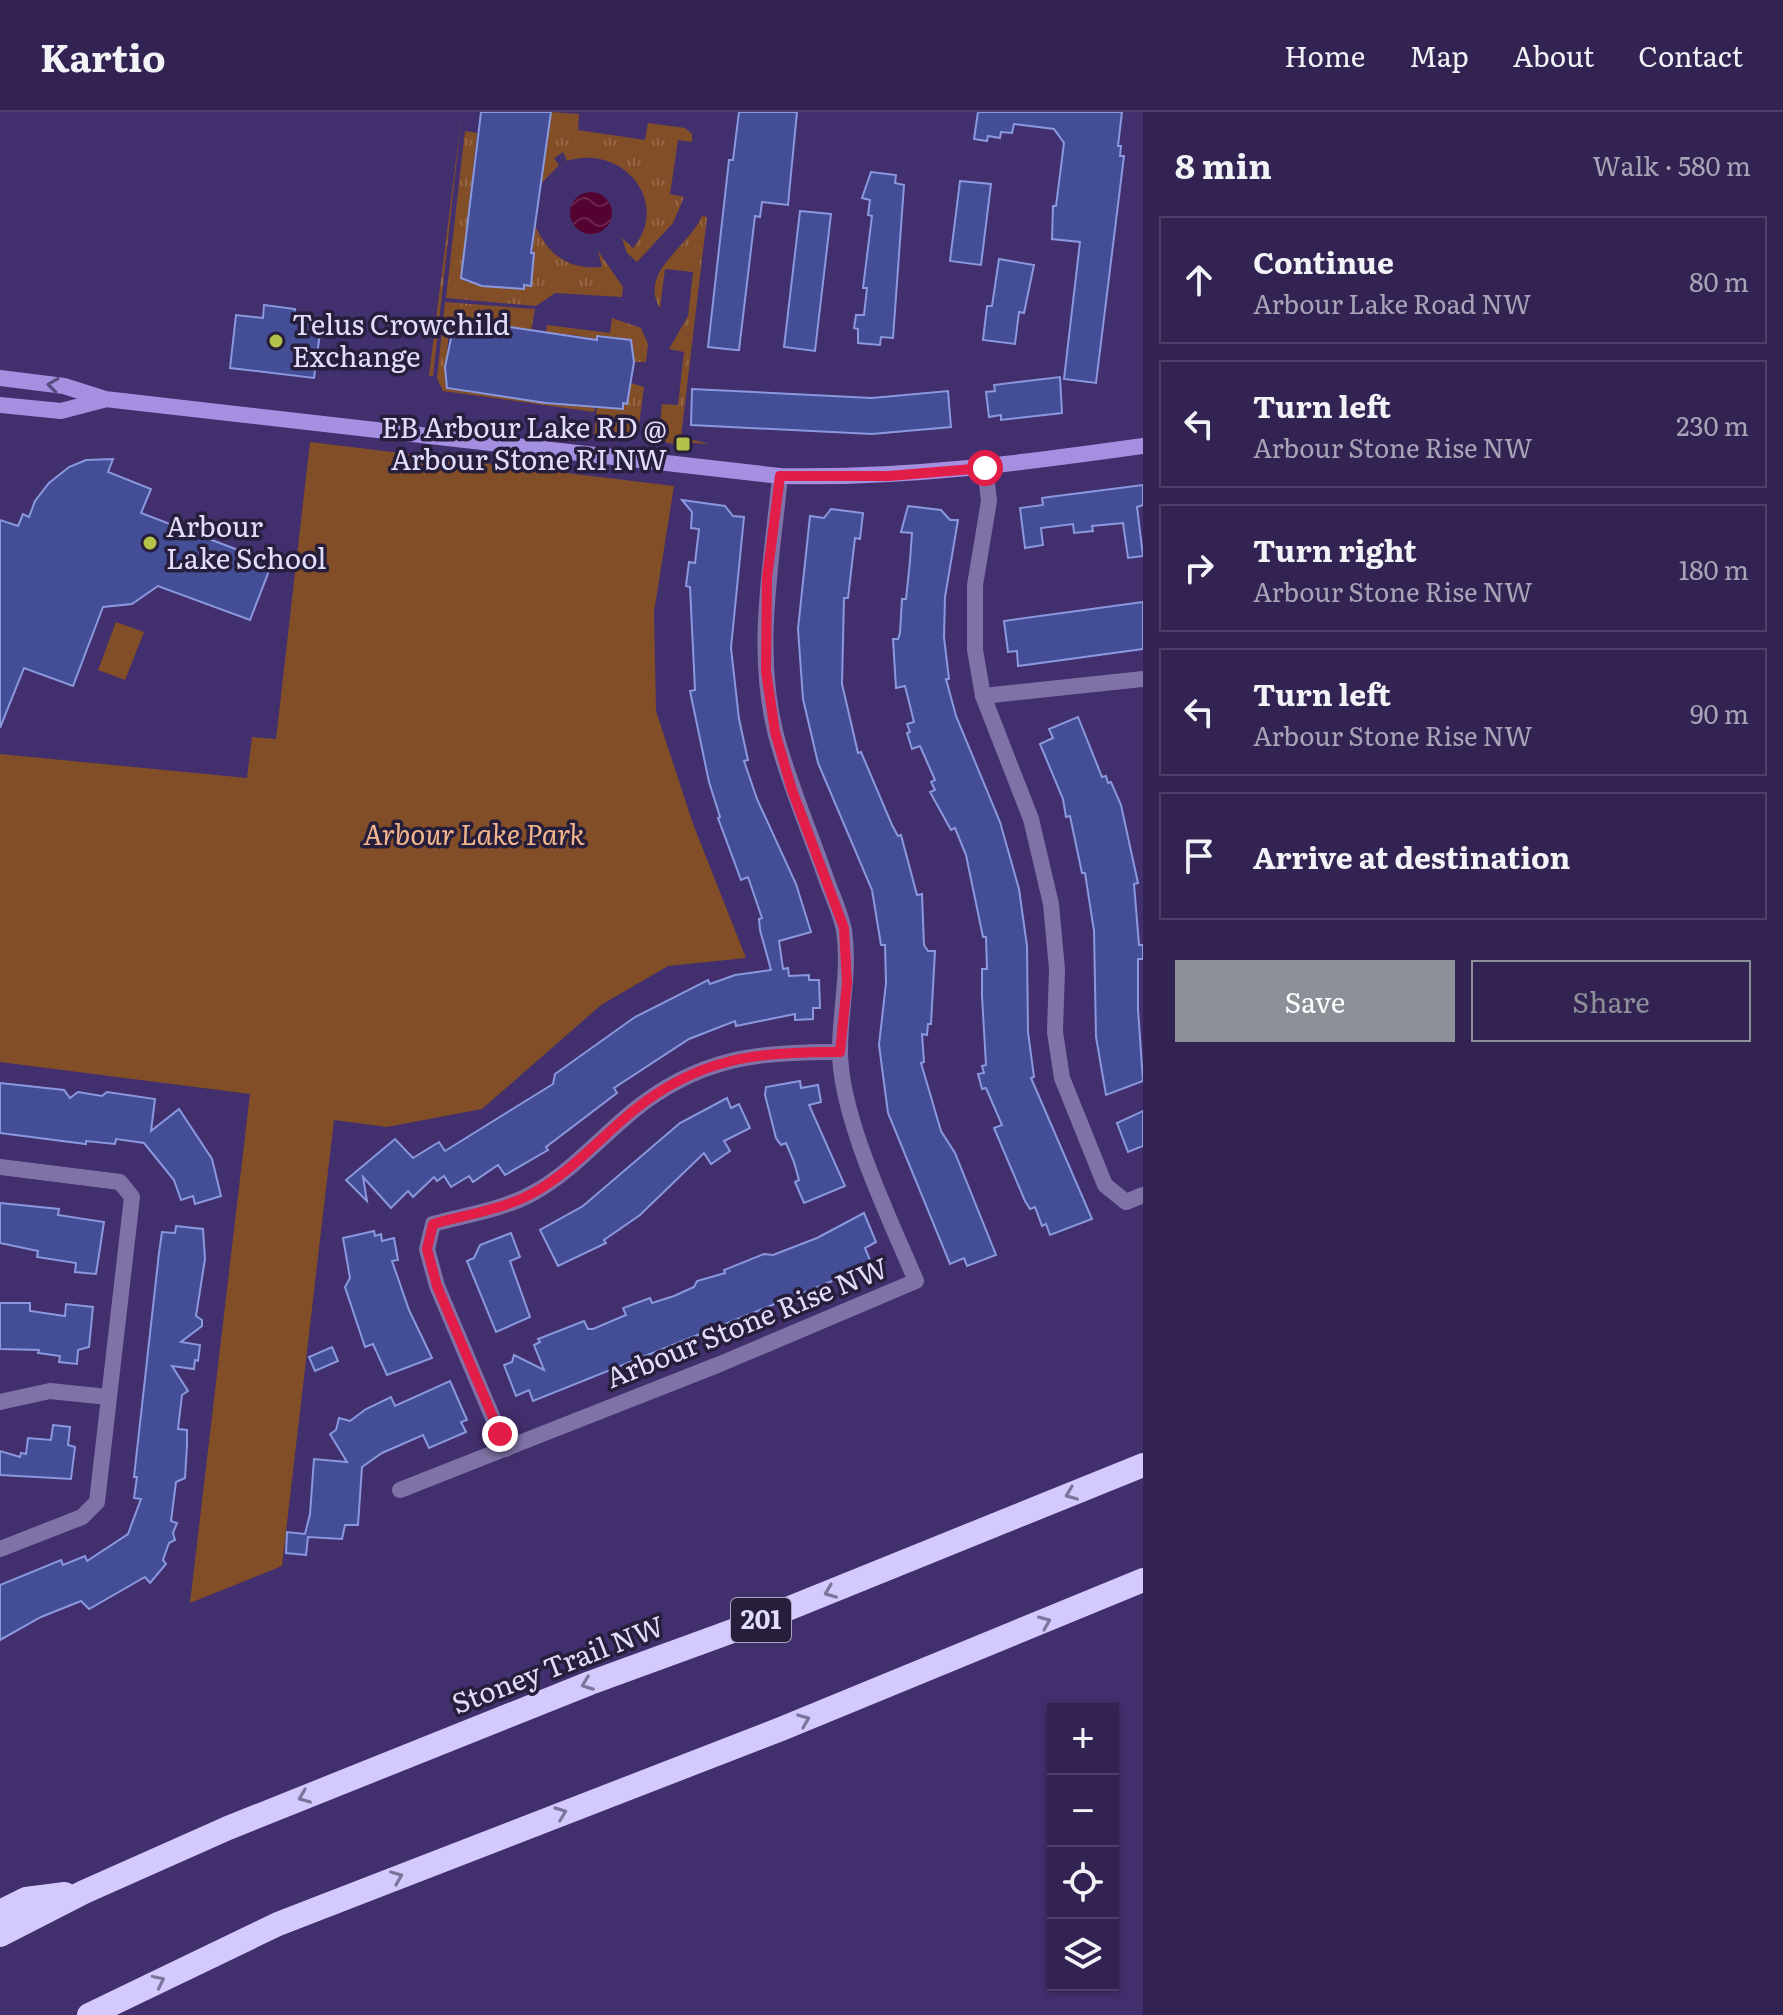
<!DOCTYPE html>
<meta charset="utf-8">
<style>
:root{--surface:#322352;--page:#3a2b59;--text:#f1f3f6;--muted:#a8a4b8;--line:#4d4069;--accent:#8c9099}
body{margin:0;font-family:Literata,serif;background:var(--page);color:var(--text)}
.controls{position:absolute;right:24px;bottom:24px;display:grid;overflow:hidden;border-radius:0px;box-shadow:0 2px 6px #0004}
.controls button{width:72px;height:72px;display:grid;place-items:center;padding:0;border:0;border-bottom:2px solid var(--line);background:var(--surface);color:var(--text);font:40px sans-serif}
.stop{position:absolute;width:24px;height:24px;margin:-18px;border:6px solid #e11d48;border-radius:50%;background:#fff}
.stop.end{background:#e11d48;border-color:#fff;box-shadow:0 2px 8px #0008}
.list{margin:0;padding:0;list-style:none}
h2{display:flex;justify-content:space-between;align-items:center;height:104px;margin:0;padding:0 32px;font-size:34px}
h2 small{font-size:26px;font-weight:400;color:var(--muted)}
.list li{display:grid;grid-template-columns:52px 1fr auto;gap:24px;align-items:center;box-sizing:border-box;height:128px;margin:0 16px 16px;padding:0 16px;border:2px solid var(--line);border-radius:0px}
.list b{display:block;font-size:30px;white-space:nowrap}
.list p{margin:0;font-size:26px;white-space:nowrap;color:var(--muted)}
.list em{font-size:26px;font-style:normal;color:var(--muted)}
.actions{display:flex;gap:16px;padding:24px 32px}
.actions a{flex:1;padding:18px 0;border:2px solid var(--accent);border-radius:0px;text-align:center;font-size:28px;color:var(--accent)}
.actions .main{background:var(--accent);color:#fff}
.icon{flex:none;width:44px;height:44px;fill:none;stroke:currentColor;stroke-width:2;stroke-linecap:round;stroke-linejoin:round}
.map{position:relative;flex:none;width:1143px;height:1903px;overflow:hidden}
header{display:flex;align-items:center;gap:48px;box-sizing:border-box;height:112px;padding:0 40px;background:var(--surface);border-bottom:2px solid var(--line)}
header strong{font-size:38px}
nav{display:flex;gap:44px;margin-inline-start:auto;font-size:28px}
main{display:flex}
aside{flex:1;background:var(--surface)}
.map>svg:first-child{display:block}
</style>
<header>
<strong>Kartio</strong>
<nav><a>Home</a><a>Map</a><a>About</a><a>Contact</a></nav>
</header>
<main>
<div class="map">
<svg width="1143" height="1903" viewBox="0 0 1143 1903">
<defs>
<pattern id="grass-tufts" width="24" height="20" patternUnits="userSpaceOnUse" patternTransform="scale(2)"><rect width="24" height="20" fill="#824e28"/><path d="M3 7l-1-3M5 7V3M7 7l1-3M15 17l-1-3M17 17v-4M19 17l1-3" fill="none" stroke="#946748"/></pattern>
<pattern id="water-waves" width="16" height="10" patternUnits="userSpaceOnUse" patternTransform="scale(2)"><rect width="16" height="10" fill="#54022f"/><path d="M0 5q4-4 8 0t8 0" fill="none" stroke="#6c264e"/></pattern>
</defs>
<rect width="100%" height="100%" fill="#422f6d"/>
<g fill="url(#grass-tufts)">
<polygon points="462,0 433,264 429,264"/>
<path d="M551 0 579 2 578 18 645 28 648 11 685 16 692 22V30L678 28 670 82 684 85 673 111 637 150 627 141 622 126 633 136C672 89 621 31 567 49L563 40 554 46 559 53 539 74Z"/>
<path d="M465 19 477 21 461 166 467 170 502 172 503 176 530 174 535 113C548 143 568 158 602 155L598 139 623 175 622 185 555 181 536 194 446 186Z"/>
<path d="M702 104 707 105 681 325 710 332 692 331 691 334 667 331 659 321 662 292 678 293 684 240 669 237 688 204 693 160 665 157 660 196 663 201C634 161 688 137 702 104Z"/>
<polygon points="445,190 535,197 531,219 455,208 448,228 445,270 524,288 595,294 594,300 443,279 437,266"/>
<path d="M612 206 641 216 648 232 646 250H632L633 235C603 228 572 221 546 221L547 213 610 221Z"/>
<polygon points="631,271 644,275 638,321 630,327 594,323 597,294 622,297"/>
</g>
<g fill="#824e28">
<polygon points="310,330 674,374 654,500 656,599 693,712 746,846 668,854 601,893 482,997 387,1015 334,1008 282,1454 190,1491 250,982 0,950 0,642 247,666 252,625 276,627"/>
<polygon points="116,510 144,520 125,568 98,558"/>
</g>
<circle fill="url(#water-waves)" cx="591" cy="101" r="21"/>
<g fill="#444e97" stroke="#8a98de" stroke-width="2">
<polygon points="481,0 551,0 531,141 534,141 531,174 524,173 524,177 482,174 461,166"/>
<polygon points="739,0 797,0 788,93 762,90 760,105 755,104 739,238 736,238 708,235 729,48 733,48"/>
<polygon points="978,0 1122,0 1118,34 1121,34 1120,44 1124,44 1096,271 1064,267 1080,130 1052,127 1053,94 1056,94 1064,31 1054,17 1014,12 1012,21 1001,20 1000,26 988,24 987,29 974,27"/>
<polygon points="871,60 896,63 895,71 904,73 893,226 881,225 880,233 858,231 858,217 854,216 856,203 864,203 867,176 863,176 872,104 868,103 870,88 862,86"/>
<polygon points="960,69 991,72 981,153 950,149"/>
<polygon points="800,99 831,102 815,239 784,235"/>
<polygon points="999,147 1034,153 1024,201 1019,200 1015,232 983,228 987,194 992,194"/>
<polygon points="264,193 295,197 294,206 313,207 313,212 321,213 314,266 230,256 236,203 263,206"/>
<polygon points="455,207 597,228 597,224 631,228 634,250 627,292 623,291 623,297 546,291 447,276 445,255"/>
<polygon points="1060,265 1062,301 1001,308 1001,303 989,305 986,280 995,279 994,273"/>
<polygon points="692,277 872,286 948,279 951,315 872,322 691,313"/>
<polygon points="113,347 108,360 151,377 141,401 272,451 250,508 158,474 132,492 103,495 73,574 24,556 0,616 0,408 18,414 23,402 29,405 35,389 49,371 69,355 86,348"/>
<polygon points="1143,373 1143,393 1137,395 1143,444 1128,446 1123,411 1092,414 1093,419 1074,421 1073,412 1041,416 1043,433 1025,436 1020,396 1043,393 1042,386 1049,385"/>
<polygon points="682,388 725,394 733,404 744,405 731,536 739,607 748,648 744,649 757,687 796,772 811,820 779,829 783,857 788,856 789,864 809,863 809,868 819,868 820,896 813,896 813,907 795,908 795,902 736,914 735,909 689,927 614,976 617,981 546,1035 548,1038 505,1063 498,1053 473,1070 469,1064 451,1075 444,1064 437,1069 434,1065 413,1085 408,1079 391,1096 363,1065 367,1089 346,1068 395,1027 413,1046 439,1030 445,1039 553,972 555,962 635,905 708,868 710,872 735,863 771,858 760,818 759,807 762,806 748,765 741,768 718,706 720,705 709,670 690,579 695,578 690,475 686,474 689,450 695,451 699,417 691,416 692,400"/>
<polygon points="908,394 941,398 950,408 958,408 945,485 944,525 949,567 946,567 956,604 1000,710 1019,777 1027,834 1028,920 1034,965 1031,966 1092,1107 1050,1123 1046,1112 1042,1114 1035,1095 1030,1097 1025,1089 994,1016 1002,1013 986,976 982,977 978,962 984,961 982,954 986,953 982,884 982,857 987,857 986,825 983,825 966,743 955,716 951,718 930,680 935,678 931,670 935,668 920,634 912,637 907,621 910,620 907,612 914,610 905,574 896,576 893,527 898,527 900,521 902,487 906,487 910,449 912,421 901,420"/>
<polygon points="831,397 863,401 860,427 855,426 848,486 844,486 842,572 858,641 861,640 892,713 898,724 901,723 917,783 922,782 924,833 928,839 935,839 931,912 928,912 927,923 922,922 924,950 921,951 941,1019 955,1041 996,1143 967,1154 964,1146 950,1152 888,1001 879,933 886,871 885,833 881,833 872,778 818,651 803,587 798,517 810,404 824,406"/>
<polygon points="1143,490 1143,537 1018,554 1017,539 1008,540 1004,509"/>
<polygon points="1078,605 1102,665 1106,664 1108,671 1111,670 1121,693 1138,771 1134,772 1139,833 1143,833 1143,847 1138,847 1138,897 1143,969 1106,983 1096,925 1094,819 1085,761 1082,761 1070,704 1066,705 1063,687 1040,632 1053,626 1049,617"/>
<polygon points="800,969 801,976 818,973 821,990 809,993 845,1074 804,1091 795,1070 799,1068 794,1050 786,1031 781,1033 776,1026 765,983 766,975"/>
<polygon points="0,971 64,978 70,986 78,980 102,984 107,980 155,987 151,1019 179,997 212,1047 221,1084 195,1092 193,1084 181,1088 174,1068 144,1031 116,1027 115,1032 86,1029 86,1032 0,1021"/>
<polygon points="727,986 731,996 739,992 750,1016 724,1029 730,1039 711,1052 704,1041 640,1103 604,1128 606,1131 558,1154 540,1118 583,1094 680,1011"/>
<polygon points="1143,999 1143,1034 1128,1040 1117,1011"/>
<polygon points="0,1091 59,1097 58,1103 104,1110 96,1162 75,1160 76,1151 37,1145 38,1139 0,1131"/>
<polygon points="864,1101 876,1130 865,1136 872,1153 533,1289 529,1278 516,1284 504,1253 512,1250 514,1243 544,1258 534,1233 540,1230 538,1227 584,1209 588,1217 593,1217 626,1203 623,1196 650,1186 652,1191 674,1184 694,1175 697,1169 725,1161 724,1158 764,1142 773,1143 817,1126"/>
<polygon points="176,1114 203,1117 205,1147 196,1204 202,1208 202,1214 181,1230 200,1233 198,1249 195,1248 194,1257 172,1254 188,1279 182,1283 178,1317 187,1318 187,1333 185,1366 176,1370 171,1409 177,1411 173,1421 175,1428 169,1431 163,1448 166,1452 150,1471 145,1465 89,1497 81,1489 41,1505 0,1528 0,1473 61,1448 63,1453 85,1444 87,1449 128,1422 141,1387 134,1386 137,1365 134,1365 159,1141 162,1120 175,1121"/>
<polygon points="374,1119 375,1124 381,1122 382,1129 394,1126 398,1148 392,1149 409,1198 432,1246 387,1263 373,1232 365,1235 345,1175 350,1166 343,1126"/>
<polygon points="511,1121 520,1145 510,1149 530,1205 496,1220 467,1149 474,1146 480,1133"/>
<polygon points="0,1191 30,1191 30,1199 65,1204 66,1192 93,1195 89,1235 78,1238 77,1252 59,1250 60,1244 38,1241 39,1238 0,1237"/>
<polygon points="332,1235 338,1249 315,1259 309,1245"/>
<polygon points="450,1269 467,1308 461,1310 466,1320 429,1336 423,1323 382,1341 362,1355 358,1413 345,1413 342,1427 308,1425 306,1443 286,1441 287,1420 305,1422 310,1402 314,1347 347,1350 330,1322 336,1318 339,1306 350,1309 366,1297 391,1285 395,1294"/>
<polygon points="53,1313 70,1315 68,1333 75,1335 71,1367 0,1363 0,1339 20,1345 21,1341 26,1342 28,1326 51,1328"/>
</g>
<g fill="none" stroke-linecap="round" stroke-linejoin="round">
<g stroke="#7f72a6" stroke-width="16">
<polyline points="985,356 989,389 975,473 975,538 983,584 1031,707 1051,792 1057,857 1055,920 1062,966 1105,1073 1126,1090 1143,1083"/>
<polyline points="983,584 1143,567"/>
<polyline points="0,1055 120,1070 132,1085 97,1390 82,1405 0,1437"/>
<polyline points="0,1290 50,1279 108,1285"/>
<path d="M506 1337 437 1174 427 1137 433 1112C465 1103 505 1097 533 1081 571 1060 599 1027 633 999 698 946 758 939 840 940"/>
<path d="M400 1378 720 1252 916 1169C890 1107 840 1005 840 939 840 898 850 860 844 818 841 803 834 787 828 772 811 722 790 675 776 623 754 538 772 449 780 364"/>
</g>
<g stroke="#a48fe1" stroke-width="16">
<path d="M0 266 64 274 105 287 780 364C903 367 1022 351 1143 334"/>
<polyline points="0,293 61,299 103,288"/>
</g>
<g stroke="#d4c9fc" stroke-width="24">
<polyline points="0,1800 26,1787 65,1782"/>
<polyline points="0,1823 84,1780 228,1716 590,1571 738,1517 1143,1353"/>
<polyline points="89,1903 278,1812 781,1617 1143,1468"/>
</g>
</g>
<defs><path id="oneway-chevron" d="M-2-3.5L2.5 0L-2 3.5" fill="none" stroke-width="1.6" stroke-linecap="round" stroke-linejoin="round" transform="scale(2)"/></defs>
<use stroke="#584b7d" href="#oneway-chevron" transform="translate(53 273) rotate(-172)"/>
<g stroke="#7d749b">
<use href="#oneway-chevron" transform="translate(1071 1382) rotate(158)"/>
<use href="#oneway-chevron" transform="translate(830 1480) rotate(158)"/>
<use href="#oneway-chevron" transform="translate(1045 1510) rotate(-23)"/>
<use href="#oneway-chevron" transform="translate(587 1572) rotate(159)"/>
<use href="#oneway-chevron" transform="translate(804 1608) rotate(-22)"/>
<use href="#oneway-chevron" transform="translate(304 1685) rotate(158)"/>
<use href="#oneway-chevron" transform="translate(561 1701) rotate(-21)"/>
<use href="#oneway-chevron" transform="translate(397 1765) rotate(-22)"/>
<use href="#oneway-chevron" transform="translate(159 1869) rotate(-26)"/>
</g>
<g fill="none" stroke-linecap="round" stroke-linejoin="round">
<path stroke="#e11d48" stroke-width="10" d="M500 1322 437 1174 427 1137 433 1112C465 1103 505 1097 533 1081 571 1060 599 1027 633 999 698 946 758 939 840 940L847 871 844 816 792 678 775 620 766 559 767 466 780 364H889L985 356"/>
</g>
<g fill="#b5c249" stroke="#261e3a" stroke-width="3">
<circle cx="276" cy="229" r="8"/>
<rect x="675" y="324" width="16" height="16" rx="4"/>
<circle cx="150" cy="431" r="8"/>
</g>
<g text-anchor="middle" stroke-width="7" stroke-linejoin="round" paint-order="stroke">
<rect fill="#261e3a" stroke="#aaa4c2" stroke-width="2" x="731" y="1486" width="60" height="44" rx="6"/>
<g font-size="26" font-weight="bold" fill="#e3ddfc">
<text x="761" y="1517">201</text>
</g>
<g font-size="28" fill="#e3ddfc" stroke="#261e3a" text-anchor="start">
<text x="292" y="223">Telus Crowchild<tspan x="292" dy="32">Exchange</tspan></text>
<text x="667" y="326" text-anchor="end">EB Arbour Lake RD @<tspan x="667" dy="32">Arbour Stone RI NW</tspan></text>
<text x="166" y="425">Arbour<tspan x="166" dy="32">Lake School</tspan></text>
</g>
<g font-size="28" font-style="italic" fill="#f2b58d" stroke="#261e3a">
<text x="474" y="733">Arbour Lake Park</text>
</g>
<g font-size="28" fill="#e3ddfc" stroke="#261e3a">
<text transform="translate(747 1211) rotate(-22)" y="10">Arbour Stone Rise NW</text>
<text transform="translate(558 1553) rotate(-21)" y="10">Stoney Trail NW</text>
</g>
</g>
</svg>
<div class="controls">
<button>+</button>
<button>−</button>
<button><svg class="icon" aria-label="locate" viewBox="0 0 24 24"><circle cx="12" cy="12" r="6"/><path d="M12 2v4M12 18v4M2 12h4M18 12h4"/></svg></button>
<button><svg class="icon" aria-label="layers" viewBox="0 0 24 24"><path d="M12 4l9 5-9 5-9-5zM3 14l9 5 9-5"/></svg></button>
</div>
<div class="stop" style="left:985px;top:356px"></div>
<div class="stop end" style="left:500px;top:1322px"></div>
</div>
<aside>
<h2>8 min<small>Walk · 580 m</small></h2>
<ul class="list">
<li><svg class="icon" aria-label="ahead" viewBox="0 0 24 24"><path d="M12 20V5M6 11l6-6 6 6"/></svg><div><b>Continue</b><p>Arbour Lake Road NW</p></div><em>80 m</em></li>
<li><svg class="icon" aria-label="left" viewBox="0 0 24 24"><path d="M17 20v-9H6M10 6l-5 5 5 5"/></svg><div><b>Turn left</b><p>Arbour Stone Rise NW</p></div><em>230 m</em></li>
<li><svg class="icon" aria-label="right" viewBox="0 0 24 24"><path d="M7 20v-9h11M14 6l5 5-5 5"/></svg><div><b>Turn right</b><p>Arbour Stone Rise NW</p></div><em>180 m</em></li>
<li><svg class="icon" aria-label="left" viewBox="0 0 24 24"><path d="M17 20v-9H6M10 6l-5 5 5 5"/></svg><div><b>Turn left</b><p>Arbour Stone Rise NW</p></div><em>90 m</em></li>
<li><svg class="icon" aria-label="arrive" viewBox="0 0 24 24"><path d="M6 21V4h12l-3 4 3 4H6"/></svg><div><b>Arrive at destination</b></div></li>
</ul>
<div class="actions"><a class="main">Save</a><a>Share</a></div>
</aside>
</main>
